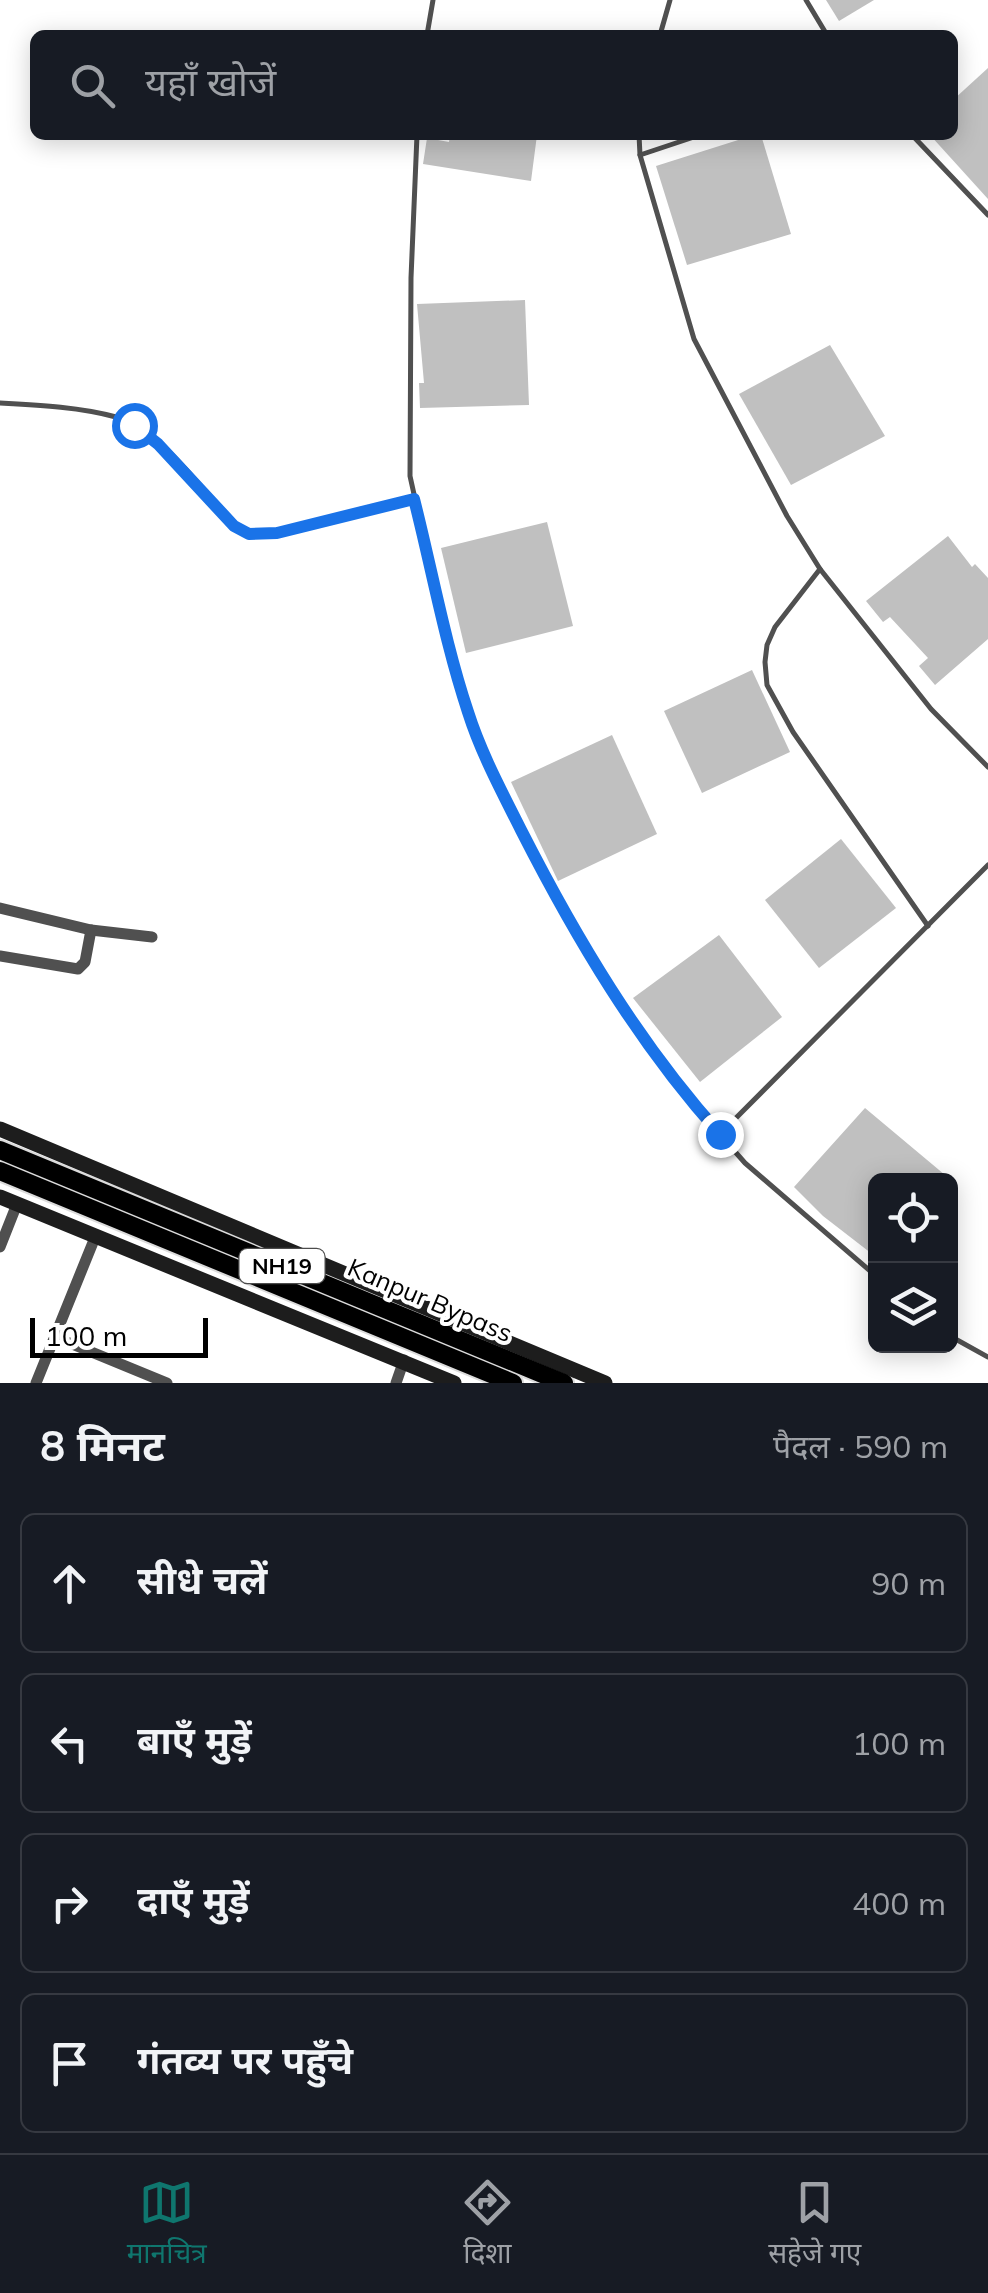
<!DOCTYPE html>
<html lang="hi">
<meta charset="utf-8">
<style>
:root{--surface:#171b24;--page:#20242c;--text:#f1f3f6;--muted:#9ea1a6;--line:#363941;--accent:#0f766e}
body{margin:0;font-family:Mulish,"Noto Sans Devanagari",sans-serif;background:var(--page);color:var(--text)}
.controls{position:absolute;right:30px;bottom:30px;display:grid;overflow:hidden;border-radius:15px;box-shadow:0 5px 25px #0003}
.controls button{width:90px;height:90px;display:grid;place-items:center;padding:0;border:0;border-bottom:2px solid var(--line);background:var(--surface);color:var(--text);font:50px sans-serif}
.scale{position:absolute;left:30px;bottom:25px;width:178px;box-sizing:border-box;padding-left:10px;border:5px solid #000;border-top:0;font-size:28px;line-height:35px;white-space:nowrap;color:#000;-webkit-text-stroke:8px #fff;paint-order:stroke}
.stop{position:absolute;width:30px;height:30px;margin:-22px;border:8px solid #1a73e8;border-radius:50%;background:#fff}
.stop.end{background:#1a73e8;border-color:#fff;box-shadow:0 2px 10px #0008}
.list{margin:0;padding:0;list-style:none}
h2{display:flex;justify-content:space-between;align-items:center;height:130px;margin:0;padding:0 40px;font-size:42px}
h2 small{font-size:32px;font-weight:400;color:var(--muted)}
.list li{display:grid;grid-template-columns:65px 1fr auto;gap:30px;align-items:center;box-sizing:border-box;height:140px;margin:0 20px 20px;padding:0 20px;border:2px solid var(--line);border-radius:15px}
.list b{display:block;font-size:38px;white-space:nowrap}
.list em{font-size:32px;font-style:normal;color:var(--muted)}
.icon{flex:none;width:55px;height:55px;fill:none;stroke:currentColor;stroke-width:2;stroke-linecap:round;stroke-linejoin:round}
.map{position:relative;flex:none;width:988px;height:1383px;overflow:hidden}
.search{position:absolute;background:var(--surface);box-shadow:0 5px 25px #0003;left:30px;right:30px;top:30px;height:110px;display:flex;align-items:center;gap:25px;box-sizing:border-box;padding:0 35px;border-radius:15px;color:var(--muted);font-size:38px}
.sheet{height:770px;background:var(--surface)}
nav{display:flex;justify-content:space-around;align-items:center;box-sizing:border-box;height:140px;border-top:2px solid var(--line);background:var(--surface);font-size:28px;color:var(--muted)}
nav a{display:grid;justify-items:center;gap:5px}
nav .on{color:var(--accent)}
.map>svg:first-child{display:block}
</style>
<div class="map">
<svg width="988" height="1383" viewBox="0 0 988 1383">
<rect width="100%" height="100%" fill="#fff"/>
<g fill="#c0c0c0">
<polygon points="826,0 874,0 839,21"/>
<polygon points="988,68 988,199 930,135 953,135 953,100"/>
<polygon points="450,135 537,135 531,181 423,164 427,138 449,142"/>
<polygon points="754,135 761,135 791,234 687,265 656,166"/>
<polygon points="525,300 529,405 420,408 419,383 424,383 417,304"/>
<polygon points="830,345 885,436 791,485 739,394"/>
<polygon points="547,522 573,626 466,653 441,548"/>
<polygon points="948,536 972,567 975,564 988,578 988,639 935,685 919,666 928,658 890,617 883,622 866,601"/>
<polygon points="752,670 790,752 702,793 664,711"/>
<polygon points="612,735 657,834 558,881 511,782"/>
<polygon points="841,839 896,908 819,968 765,900"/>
<polygon points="719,935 782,1017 700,1082 633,998"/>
<polygon points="865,1108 951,1180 876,1180 876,1257 823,1216 794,1187"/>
</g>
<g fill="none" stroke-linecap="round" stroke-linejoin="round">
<g stroke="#dbdbdb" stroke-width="22">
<g id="trunk">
<polyline points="0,1150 564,1383"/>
<polyline points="0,1171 513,1383"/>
</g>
</g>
<g stroke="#505050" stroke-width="5">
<polyline points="806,0 827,35"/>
<polyline points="427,35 433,0"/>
<polyline points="660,35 670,0"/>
<polyline points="417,135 411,278 410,476 432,576 469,714 501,790 539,864 617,1001 694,1105 745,1163 876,1276"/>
<polyline points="639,135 640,155 694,339 787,516 820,569 931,709 988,767"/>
<polyline points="912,135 988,215"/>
<polyline points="640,155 700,135"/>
<path d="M0 403C37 405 80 407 116 417 160 430 205 492 234 526L249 534 277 533 414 499"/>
<polyline points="820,569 775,627 767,645 765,662 767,685 793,732 928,926"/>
<polyline points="720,1134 988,865"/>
<polyline points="950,1336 988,1357"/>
</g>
<g stroke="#505050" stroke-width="11">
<polyline points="0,908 91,930 152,937"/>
<polyline points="0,956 78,969 85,962 91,930"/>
<polyline points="0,1247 17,1204"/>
<polyline points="55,1337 167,1383"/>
<polyline points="36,1383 96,1235"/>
<polyline points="396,1383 404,1360"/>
</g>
<g stroke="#1d1d1d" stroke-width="15">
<polyline points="0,1129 605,1383"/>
<polyline points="0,1197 454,1383"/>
</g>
<use href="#trunk" stroke="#000" stroke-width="18"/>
</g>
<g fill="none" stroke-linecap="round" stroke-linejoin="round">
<path stroke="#1a73e8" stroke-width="12" d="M134 425 158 444 234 526 249 534 277 533 414 499C432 570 445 643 468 712 481 753 502 792 521 830 576 938 639 1044 720 1134"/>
</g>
<g text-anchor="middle" stroke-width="8" stroke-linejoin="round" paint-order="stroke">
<rect fill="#fff" stroke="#4c4c4c" stroke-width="2.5" x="239.5" y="1249" width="85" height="34" rx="8"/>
<g font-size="22" font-weight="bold" fill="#000">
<text x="282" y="1274">NH19</text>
</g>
<g font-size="25" fill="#000" stroke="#fff">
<text transform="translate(430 1300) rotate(23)" y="9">Kanpur Bypass</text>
</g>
</g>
</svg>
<div class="controls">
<button><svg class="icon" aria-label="locate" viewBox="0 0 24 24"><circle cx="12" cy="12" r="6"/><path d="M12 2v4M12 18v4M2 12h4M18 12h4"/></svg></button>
<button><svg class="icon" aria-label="layers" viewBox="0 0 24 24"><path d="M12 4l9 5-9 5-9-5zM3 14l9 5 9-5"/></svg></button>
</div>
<div class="scale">100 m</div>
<div class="stop" style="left:134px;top:425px"></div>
<div class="stop end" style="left:720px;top:1134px"></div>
<div class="search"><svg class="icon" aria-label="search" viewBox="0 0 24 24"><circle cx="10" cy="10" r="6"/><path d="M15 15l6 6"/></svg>यहाँ खोजें</div>
</div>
<section class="sheet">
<h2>8 मिनट<small>पैदल · 590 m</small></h2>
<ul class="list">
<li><svg class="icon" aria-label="ahead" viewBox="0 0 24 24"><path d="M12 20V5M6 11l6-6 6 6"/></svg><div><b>सीधे चलें</b></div><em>90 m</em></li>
<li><svg class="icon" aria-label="left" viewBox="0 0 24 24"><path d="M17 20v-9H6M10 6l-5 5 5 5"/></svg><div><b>बाएँ मुड़ें</b></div><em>100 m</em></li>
<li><svg class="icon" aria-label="right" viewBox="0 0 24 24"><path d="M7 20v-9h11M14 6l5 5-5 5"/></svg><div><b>दाएँ मुड़ें</b></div><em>400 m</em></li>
<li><svg class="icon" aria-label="arrive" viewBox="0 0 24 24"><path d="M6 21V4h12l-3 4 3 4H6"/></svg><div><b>गंतव्य पर पहुँचे</b></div></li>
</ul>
</section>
<nav>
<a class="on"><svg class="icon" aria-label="map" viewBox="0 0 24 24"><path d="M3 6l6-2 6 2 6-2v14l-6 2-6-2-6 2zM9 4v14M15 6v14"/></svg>मानचित्र</a>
<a><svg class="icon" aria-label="directions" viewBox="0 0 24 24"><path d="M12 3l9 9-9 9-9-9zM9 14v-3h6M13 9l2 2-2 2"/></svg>दिशा</a>
<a><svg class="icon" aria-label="saved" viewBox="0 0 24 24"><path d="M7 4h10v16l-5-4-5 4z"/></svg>सहेजे गए</a>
</nav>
